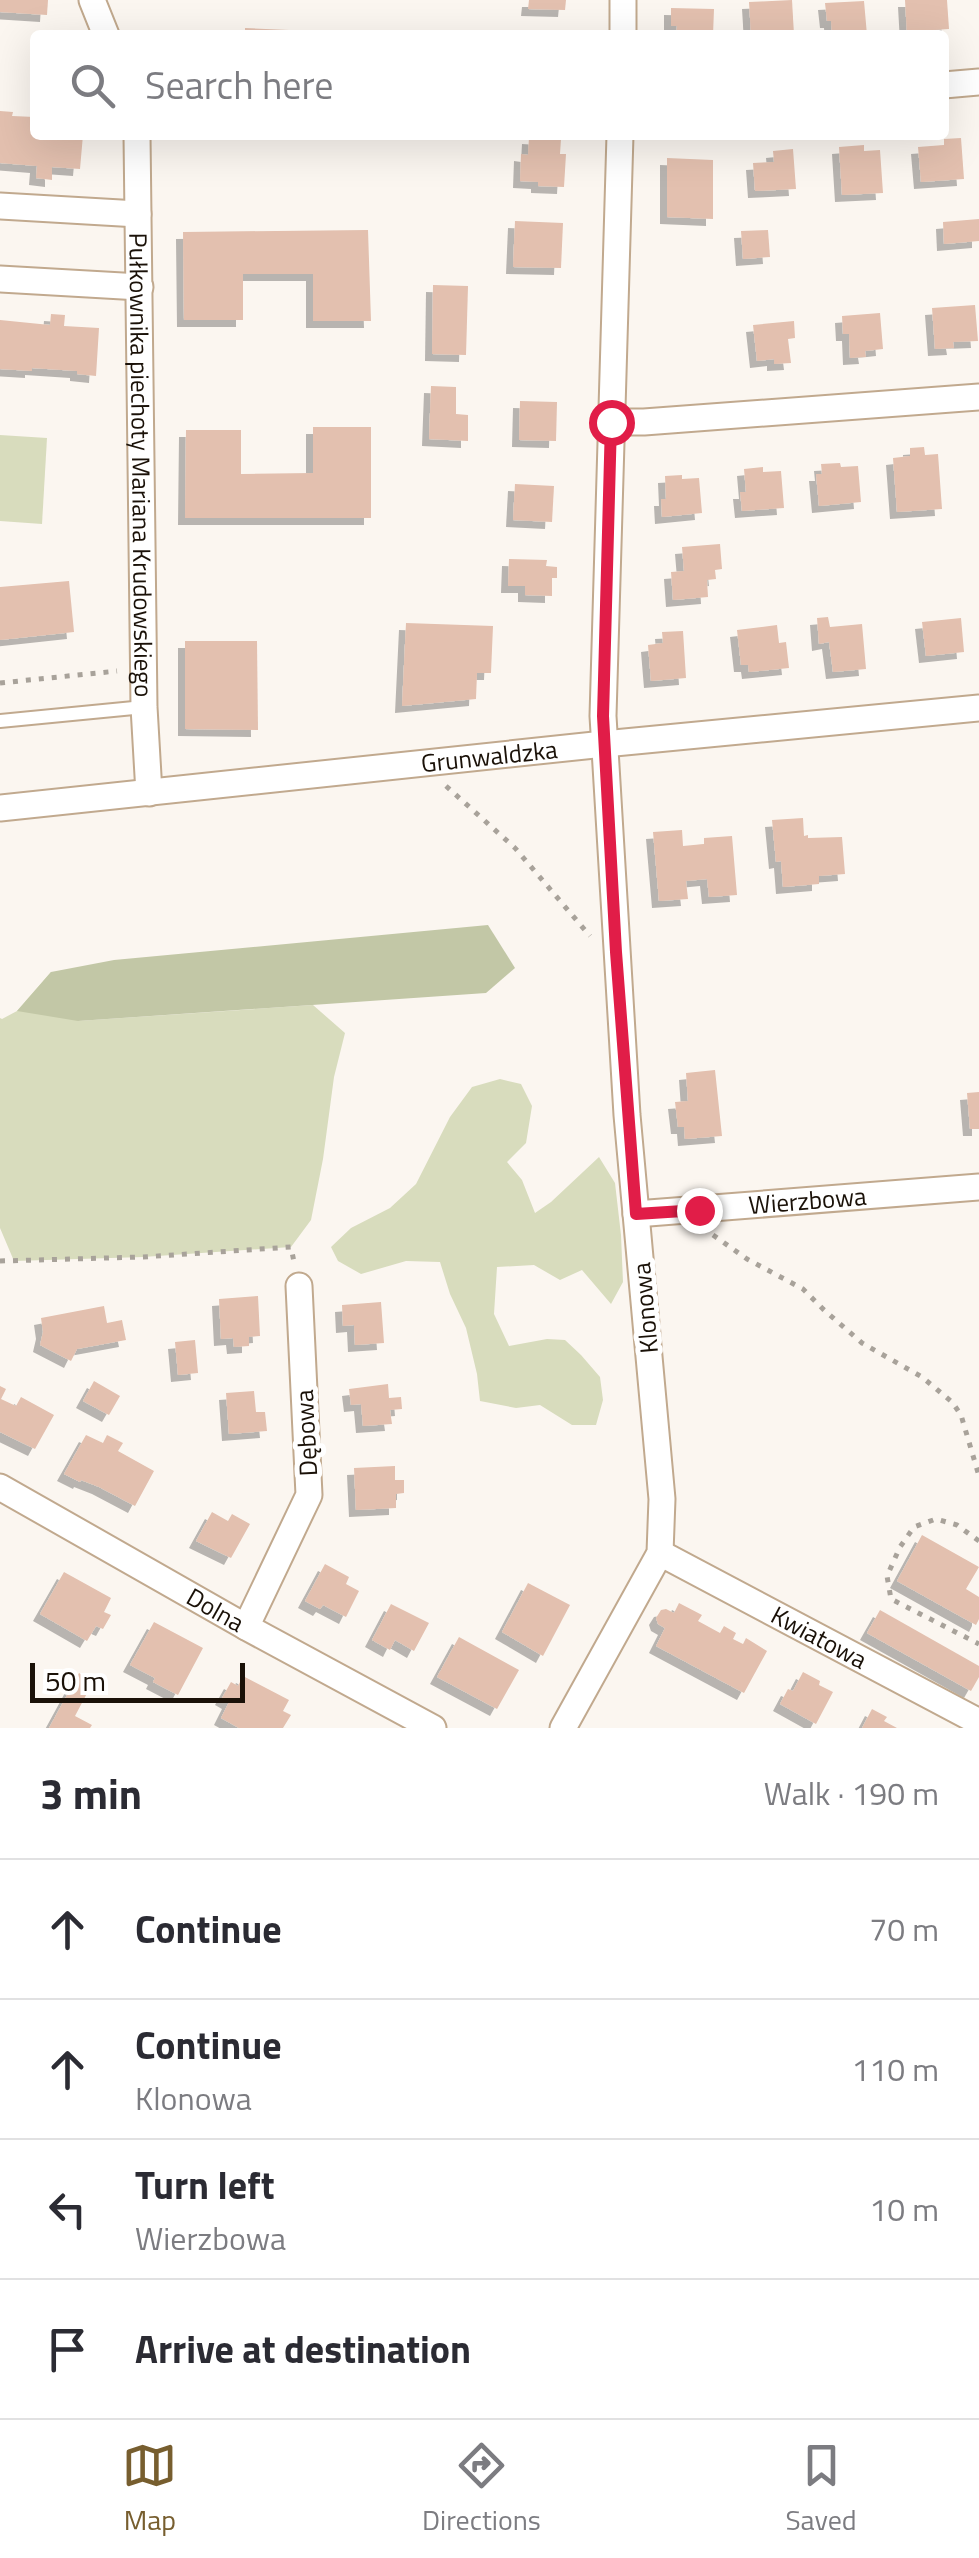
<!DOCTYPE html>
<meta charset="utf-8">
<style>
:root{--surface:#fff;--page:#f2f2f3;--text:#2b2b33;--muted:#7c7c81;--line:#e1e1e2;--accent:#775e2f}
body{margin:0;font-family:"Titillium Web",sans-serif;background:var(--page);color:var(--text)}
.scale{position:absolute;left:30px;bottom:25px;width:215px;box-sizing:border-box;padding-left:10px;border:5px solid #1a1108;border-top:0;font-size:28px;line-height:35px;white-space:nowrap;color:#1a1108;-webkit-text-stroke:8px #fff;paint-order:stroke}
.stop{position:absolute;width:30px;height:30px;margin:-22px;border:8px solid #e11d48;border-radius:50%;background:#fff}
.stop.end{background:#e11d48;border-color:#fff;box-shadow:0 2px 10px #0008}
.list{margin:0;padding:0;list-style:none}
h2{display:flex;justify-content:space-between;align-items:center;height:130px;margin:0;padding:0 40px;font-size:42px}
h2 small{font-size:32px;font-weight:400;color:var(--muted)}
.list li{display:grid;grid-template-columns:65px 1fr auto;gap:30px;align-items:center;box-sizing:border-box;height:140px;padding:0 40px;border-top:2px solid var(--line)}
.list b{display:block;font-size:38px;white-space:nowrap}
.list p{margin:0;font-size:32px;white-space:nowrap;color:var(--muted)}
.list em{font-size:32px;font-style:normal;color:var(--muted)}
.icon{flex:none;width:55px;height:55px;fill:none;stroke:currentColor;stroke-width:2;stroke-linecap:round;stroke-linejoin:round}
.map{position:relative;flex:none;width:979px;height:1728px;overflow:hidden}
.search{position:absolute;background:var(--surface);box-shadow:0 10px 40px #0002;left:30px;right:30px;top:30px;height:110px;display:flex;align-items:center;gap:25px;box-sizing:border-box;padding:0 35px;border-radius:10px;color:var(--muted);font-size:38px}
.sheet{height:690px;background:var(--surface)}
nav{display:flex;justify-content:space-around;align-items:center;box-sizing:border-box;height:140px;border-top:2px solid var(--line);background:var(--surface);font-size:28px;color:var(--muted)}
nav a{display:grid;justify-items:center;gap:5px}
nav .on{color:var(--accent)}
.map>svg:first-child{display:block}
</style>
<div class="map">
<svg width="979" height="1728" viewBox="0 0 979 1728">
<defs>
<filter id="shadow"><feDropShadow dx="-7" dy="7" stdDeviation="0" flood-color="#0004"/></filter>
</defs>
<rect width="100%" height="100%" fill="#fbf6f0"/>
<g fill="#d8dcbd">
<polygon points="0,435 47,438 42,524 0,521"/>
<polygon points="51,972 78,1021 313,1005 345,1033 334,1077 323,1159 311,1220 291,1247 143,1257 14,1261 0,1228 0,1018 2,1019 17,1011"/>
<polygon points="500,1079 521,1084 532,1106 526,1143 507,1162 522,1180 535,1213 551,1202 599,1157 615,1183 621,1235 623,1282 611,1304 582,1270 560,1280 534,1265 497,1267 494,1314 509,1346 547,1339 565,1340 581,1355 600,1377 603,1400 596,1425 572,1425 540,1405 516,1408 480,1401 477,1374 466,1328 450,1294 440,1262 406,1261 361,1274 338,1261 331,1247 351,1228 390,1208 416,1184 450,1117 472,1087"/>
</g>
<polygon fill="#c2c7a6" points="488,925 515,968 486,993 78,1021 17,1011 51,972 114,960"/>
<g fill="#e3c0af" filter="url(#shadow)">
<polygon points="0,0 48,0 47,15 0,12"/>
<polygon points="529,0 566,0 565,10 528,9"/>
<polygon points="792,0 794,35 751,35 749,2"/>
<polygon points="905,0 947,0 949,29 920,31 920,35 907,35"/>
<polygon points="864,1 867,35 832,35 831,21 827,21 825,3"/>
<polygon points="671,8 714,9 713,35 676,35 677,26 671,26"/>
<polygon points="245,28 336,32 336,35 245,35"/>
<polygon points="0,111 13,112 12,116 35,117 35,135 83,135 80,169 52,167 52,180 36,178 37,166 0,163"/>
<polygon points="529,137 561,139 560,154 566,154 564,187 538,186 538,182 520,181 521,154 528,155"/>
<polygon points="961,138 964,179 921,182 918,147 944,145 944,139"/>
<polygon points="864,145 864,151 880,150 883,193 842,195 839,147"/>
<polygon points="793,149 796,189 755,191 753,163 774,162 773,151"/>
<polygon points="667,158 713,160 713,219 667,217"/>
<polygon points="979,219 979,241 944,244 943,222"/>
<polygon points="515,221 563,223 561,268 513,267"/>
<polygon points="368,230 371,321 313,321 313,274 243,274 243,320 184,320 183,232"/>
<polygon points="768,230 770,257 743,259 741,231"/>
<polygon points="433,285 468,286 466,355 432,354"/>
<polygon points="975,305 978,341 953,342 954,348 935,349 932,308"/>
<polygon points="880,313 883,349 865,351 866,357 850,358 849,334 843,334 842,316"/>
<polygon points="51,314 65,315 64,326 99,328 96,376 77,374 77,371 32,368 32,371 0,369 0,320 50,325"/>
<polygon points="794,321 795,338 788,339 791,363 774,364 774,359 757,361 753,325"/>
<polygon points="431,386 456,387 456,414 468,415 468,441 429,439"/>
<polygon points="520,401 557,402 556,441 519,440"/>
<polygon points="313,427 371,427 371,518 185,518 186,430 241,430 241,474 313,473"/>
<polygon points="924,447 925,455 938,454 942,509 897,512 893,458 910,456 910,448"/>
<polygon points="840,463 841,467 858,466 861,502 819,506 816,474 822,474 821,464"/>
<polygon points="763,467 763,472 781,471 784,508 742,511 740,492 746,492 744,469"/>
<polygon points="682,475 682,479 699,478 702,513 662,517 661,499 666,499 665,476"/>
<polygon points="515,484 554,486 552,522 513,520"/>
<polygon points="720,544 722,569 715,570 716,579 707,580 708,597 673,600 671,572 684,571 682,547"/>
<polygon points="509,559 547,560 546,566 557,567 557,578 552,578 552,596 525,595 525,586 508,586"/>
<polygon points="69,581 74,632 0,640 0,587"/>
<polygon points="828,617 830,627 862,624 866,669 833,672 829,642 819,644 817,618"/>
<polygon points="961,618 964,652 926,656 922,622"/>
<polygon points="406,623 493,626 491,673 477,673 476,699 402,706"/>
<polygon points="777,625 779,643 786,642 789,668 749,672 748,665 741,665 737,630"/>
<polygon points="683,631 686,678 651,681 648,645 663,643 662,632"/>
<polygon points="185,641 257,641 258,730 185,729"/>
<polygon points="803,818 804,836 808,835 808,838 842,837 845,874 819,876 819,884 783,887 781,861 776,862 772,820"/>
<polygon points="682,830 683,846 704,844 704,838 732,836 737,895 709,897 707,879 686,881 688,899 659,901 653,832"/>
<polygon points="715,1070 722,1136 685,1139 684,1127 678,1127 675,1102 688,1101 686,1073"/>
<polygon points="979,1092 979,1129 970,1129 967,1093"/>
<polygon points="258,1296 260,1336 249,1337 249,1346 234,1347 233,1338 221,1339 219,1299"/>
<polygon points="381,1302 384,1343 355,1345 354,1325 343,1326 342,1305"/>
<polygon points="104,1306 107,1323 122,1320 126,1340 77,1349 71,1361 40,1345 43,1332 41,1318"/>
<polygon points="195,1340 198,1373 178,1375 175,1342"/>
<polygon points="94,1381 120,1396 109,1415 83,1401"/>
<polygon points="388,1384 389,1398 401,1397 402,1409 390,1410 392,1424 363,1426 361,1404 351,1405 349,1389"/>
<polygon points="0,1386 6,1389 1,1399 16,1406 21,1397 54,1415 35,1449 0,1432"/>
<polygon points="254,1391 256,1412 265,1412 267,1431 229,1434 226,1393"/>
<polygon points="86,1435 103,1443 107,1435 123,1443 118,1451 154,1471 135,1506 99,1487 81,1480 80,1482 64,1474"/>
<polygon points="395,1466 395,1480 404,1480 404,1493 396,1494 396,1508 356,1510 354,1468"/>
<polygon points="212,1512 228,1521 232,1514 250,1524 231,1558 196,1541"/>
<polygon points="922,1535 979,1567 966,1589 979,1597 979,1619 976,1625 897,1581"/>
<polygon points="325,1564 349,1577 346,1584 359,1591 346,1617 323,1605 320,1609 305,1601"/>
<polygon points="64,1572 111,1598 104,1612 111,1615 103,1629 96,1626 87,1641 40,1614"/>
<polygon points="528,1583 570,1605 543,1656 502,1632"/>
<polygon points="679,1603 702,1615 698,1621 720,1633 724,1626 736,1633 733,1639 743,1644 746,1638 767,1651 744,1693 656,1646 665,1628 658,1624 656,1618 661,1610 666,1609 674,1613"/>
<polygon points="391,1604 429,1623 414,1651 395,1640 390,1650 372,1640"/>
<polygon points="880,1610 979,1666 979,1677 971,1691 867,1633"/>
<polygon points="154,1622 203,1648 178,1695 153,1682 155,1678 130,1665"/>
<polygon points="459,1637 519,1670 497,1709 437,1677"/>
<polygon points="803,1672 820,1681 819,1685 833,1692 816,1724 780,1704 788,1689 793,1691"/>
<polygon points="79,1673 93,1682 75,1716 92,1725 90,1728 49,1728"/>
<polygon points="243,1676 289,1700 283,1711 291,1715 283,1728 239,1728 221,1718 229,1702 222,1698 231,1682 238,1686"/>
<polygon points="872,1709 887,1717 884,1721 897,1728 862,1728"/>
</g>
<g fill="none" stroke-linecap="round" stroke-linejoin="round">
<g stroke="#c1a98e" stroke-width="16">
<polyline id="service" points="0,721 144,707"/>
</g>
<g stroke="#c1a98e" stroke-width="29">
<g id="minor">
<polyline points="92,0 106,35"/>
<polyline points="623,35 623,0"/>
<polyline points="944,85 979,82"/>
<path id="s1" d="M137 135 144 707 149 793"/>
<polyline points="0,206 138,214"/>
<polyline points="0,279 140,287"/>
<polyline points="611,422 644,422 979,397"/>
<path id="s2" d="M0 808 604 744 979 708"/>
<path id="s3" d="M636 1214 979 1187"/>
<path id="s4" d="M0 1487 246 1627 433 1728"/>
<path id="s5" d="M660 1553 979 1722"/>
<polyline points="246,1627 309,1495 299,1286"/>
<polyline points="563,1728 660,1553 662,1499 627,1115 603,716 620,135"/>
</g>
</g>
<g stroke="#a8a29a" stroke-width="5" stroke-dasharray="5 8" stroke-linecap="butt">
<polyline points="0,683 117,671"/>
<polyline points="446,786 515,848 590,936"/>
<polyline points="713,1235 747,1259 803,1289 823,1309 862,1343 922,1377 952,1402 961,1415 979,1476"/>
<polyline points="0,1261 143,1257 291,1247 294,1262"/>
<polyline points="979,1541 957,1525 936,1519 914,1527 900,1547 887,1576 891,1599 979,1644"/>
</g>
<use href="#service" stroke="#fff" stroke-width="12"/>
<use href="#minor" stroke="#fff" stroke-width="25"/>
</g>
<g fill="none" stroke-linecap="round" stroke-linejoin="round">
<polyline stroke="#e11d48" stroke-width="12" points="611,422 603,716 616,952 636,1214 699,1210"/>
</g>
<g text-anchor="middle" stroke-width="10" stroke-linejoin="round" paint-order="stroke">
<g font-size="25" fill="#1a1108" stroke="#fff">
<text dy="9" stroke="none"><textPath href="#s1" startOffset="330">Pułkownika piechoty Mariana Krudowskiego</textPath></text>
<text dy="9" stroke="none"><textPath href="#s2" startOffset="492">Grunwaldzka</textPath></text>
<text dy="9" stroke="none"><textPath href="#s3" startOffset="172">Wierzbowa</textPath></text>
<text transform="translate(645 1308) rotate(-95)" y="9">Klonowa</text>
<text transform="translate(306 1433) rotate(-93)" y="9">Dębowa</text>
<text dy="9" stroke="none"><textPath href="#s4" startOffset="248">Dolna</textPath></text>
<text dy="9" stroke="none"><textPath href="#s5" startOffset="180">Kwiatowa</textPath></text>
</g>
</g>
</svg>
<div class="scale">50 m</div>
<div class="stop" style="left:611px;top:422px"></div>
<div class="stop end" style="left:699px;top:1210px"></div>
<div class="search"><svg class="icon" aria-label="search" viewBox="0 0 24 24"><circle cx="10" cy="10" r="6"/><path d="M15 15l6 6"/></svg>Search here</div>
</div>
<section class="sheet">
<h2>3 min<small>Walk · 190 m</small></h2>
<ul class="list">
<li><svg class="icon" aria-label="ahead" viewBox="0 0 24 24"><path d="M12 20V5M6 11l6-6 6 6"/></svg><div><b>Continue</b></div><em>70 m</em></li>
<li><svg class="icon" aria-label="ahead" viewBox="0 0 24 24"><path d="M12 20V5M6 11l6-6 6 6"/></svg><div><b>Continue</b><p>Klonowa</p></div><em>110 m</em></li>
<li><svg class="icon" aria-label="left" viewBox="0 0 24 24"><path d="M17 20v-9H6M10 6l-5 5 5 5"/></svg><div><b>Turn left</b><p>Wierzbowa</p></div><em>10 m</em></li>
<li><svg class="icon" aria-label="arrive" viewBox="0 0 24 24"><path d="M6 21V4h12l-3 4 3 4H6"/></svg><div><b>Arrive at destination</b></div></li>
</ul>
</section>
<nav>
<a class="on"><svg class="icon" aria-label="map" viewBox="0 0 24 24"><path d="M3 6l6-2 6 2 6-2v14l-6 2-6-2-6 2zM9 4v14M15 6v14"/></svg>Map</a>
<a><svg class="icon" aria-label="directions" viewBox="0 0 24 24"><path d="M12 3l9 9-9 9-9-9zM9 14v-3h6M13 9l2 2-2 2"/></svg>Directions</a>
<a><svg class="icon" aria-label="saved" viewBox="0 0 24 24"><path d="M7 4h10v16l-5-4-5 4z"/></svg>Saved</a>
</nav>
